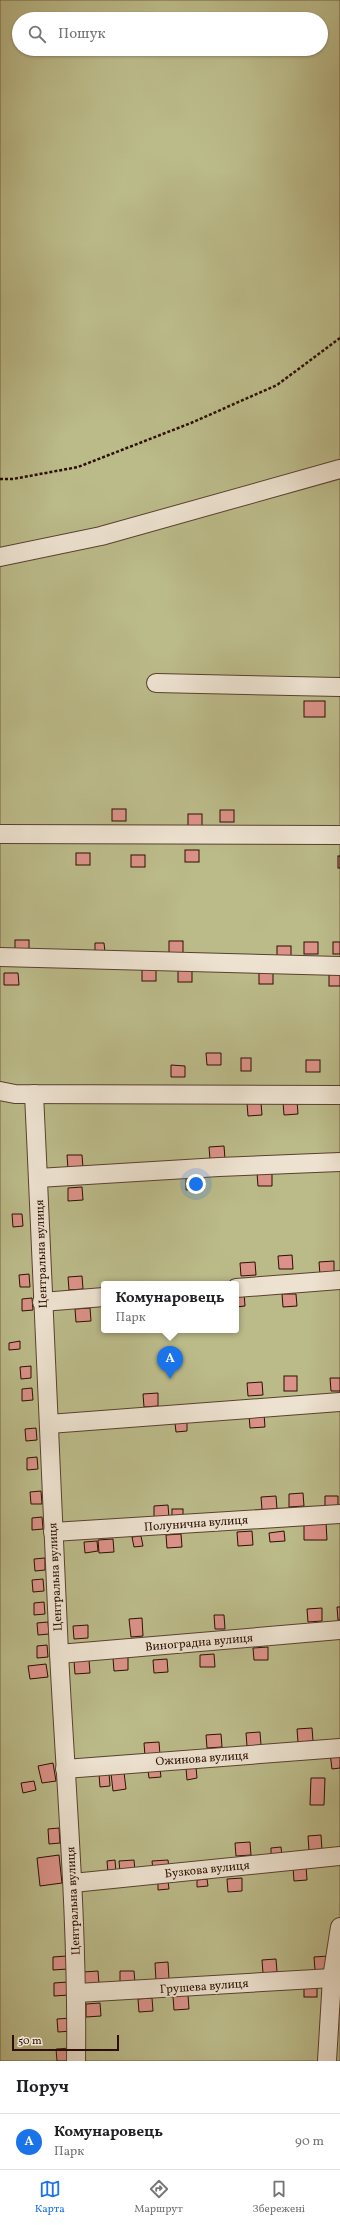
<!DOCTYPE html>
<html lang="uk">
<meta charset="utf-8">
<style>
:root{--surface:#fff;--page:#f6f6f6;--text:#202124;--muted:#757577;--line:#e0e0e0;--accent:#1a73e8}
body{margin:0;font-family:Vollkorn,serif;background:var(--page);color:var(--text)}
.scale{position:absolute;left:12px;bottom:10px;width:107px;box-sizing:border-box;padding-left:4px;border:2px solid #2c0f00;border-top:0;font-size:11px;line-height:14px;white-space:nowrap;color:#2c0f00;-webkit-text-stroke:3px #ede2d0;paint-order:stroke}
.you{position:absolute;left:196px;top:1184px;width:14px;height:14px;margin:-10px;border:3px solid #fff;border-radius:50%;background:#1a73e8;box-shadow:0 0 0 6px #1a73e833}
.badge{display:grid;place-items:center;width:26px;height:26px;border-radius:50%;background:var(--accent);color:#fff;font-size:13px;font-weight:700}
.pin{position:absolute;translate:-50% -33px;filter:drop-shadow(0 1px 2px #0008)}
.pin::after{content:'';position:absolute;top:21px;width:14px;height:12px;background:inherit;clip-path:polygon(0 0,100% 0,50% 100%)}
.popup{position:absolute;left:101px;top:1281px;width:138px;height:52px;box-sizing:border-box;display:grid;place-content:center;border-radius:4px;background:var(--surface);filter:drop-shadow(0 1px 3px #0005);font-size:13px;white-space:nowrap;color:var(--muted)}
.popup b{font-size:15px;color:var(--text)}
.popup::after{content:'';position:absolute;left:50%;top:100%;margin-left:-8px;border:8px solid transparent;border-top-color:var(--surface)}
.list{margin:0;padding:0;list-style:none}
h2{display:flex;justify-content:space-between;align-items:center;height:52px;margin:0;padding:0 16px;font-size:17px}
h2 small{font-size:13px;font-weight:400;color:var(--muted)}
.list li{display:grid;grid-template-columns:26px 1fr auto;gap:12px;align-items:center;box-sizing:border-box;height:56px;padding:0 16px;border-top:1px solid var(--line)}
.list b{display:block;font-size:15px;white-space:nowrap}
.list p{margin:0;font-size:13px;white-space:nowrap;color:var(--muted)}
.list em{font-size:13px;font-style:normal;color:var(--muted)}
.icon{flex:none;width:22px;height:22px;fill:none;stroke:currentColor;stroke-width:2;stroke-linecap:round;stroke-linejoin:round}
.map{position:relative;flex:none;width:340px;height:2061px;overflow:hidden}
.search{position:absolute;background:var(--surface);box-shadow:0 1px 3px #0004;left:12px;right:12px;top:12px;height:44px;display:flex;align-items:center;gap:10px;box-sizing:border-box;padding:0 14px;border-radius:22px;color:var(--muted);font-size:15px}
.sheet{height:108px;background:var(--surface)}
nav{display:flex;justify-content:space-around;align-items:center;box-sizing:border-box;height:56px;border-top:1px solid var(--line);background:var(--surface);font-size:11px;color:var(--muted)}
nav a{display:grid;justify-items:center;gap:2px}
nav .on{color:var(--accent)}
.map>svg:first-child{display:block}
</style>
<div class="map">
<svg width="340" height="2061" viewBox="0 0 340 2061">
<rect width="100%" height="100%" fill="#e3d3b6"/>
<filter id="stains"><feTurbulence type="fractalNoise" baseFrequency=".005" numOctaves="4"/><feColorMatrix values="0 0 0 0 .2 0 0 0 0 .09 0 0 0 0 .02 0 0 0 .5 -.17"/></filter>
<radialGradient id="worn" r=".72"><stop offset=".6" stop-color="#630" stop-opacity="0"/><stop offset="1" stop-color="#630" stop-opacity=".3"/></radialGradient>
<path fill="#bbba89" stroke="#746444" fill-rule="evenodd" d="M0 0H340V2061H0ZM19 19H321V49H19ZM104 1284H236V1330H104Z"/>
<g fill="#db9288" stroke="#2c0f00">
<rect x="304" y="701" width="21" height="16"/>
<rect x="112" y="809" width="14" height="12"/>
<rect x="220" y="810" width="14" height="12"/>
<rect x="188" y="814" width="14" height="12"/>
<rect x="185" y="850" width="14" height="12"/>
<rect x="76" y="853" width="14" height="12"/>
<rect x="131" y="855" width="14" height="12"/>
<rect x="338" y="856" width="2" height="12"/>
<rect x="15" y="940" width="14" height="12"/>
<rect x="169" y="941" width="14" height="12"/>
<rect x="304" y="942" width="14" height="12"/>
<rect x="333" y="942" width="7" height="12"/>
<polygon points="95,943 104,943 105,952 95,952"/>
<rect x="277" y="946" width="14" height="12"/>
<rect x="142" y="969" width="14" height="12"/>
<rect x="178" y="970" width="14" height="12"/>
<rect x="259" y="972" width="14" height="12"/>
<polygon points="4,973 18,973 19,985 4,985"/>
<rect x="329" y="974" width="11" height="12"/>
<polygon points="206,1053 221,1053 221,1065 207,1065"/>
<rect x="241" y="1058" width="10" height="13"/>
<rect x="306" y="1060" width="14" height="12"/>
<polygon points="171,1065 185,1066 185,1077 171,1077"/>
<polygon points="297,1101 298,1114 284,1115 283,1102"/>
<polygon points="247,1103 261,1103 262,1115 248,1116"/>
<polygon points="224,1146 225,1159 210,1160 209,1147"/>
<polygon points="67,1155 82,1155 83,1168 68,1169"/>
<polygon points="257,1173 272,1173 272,1186 258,1186"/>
<polygon points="200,1176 201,1189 186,1190 186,1177"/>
<polygon points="82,1187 83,1200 68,1201 68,1188"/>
<polygon points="12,1214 22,1214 23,1226 13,1227"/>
<polygon points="292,1255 293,1269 279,1269 278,1256"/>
<polygon points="334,1261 334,1274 320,1275 319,1262"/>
<polygon points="255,1262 256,1275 241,1276 240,1263"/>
<polygon points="29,1274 30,1287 20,1287 19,1275"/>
<polygon points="82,1276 83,1289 69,1290 68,1277"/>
<polygon points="236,1293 244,1293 245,1306 236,1307"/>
<polygon points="282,1294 296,1294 297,1306 283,1307"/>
<polygon points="32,1298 33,1310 22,1311 22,1299"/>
<polygon points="90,1308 91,1321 76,1322 75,1309"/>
<polygon points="20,1341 20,1349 9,1350 9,1343"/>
<polygon points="31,1366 31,1378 21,1379 20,1367"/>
<rect x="284" y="1376" width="13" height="15"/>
<polygon points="330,1378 340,1378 340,1391 331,1391"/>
<polygon points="262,1382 263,1395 248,1396 247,1383"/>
<polygon points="32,1388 33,1400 22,1401 22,1389"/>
<polygon points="158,1393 158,1406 144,1407 143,1394"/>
<polygon points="264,1414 265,1427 250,1428 249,1415"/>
<polygon points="187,1422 187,1431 176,1432 175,1423"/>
<polygon points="36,1428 37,1440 26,1441 25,1429"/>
<polygon points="37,1457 38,1469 27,1470 27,1458"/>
<polygon points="41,1491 42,1504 31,1504 30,1492"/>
<polygon points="303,1493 304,1506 289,1507 289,1494"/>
<polygon points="276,1496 277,1509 262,1510 261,1497"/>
<polygon points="325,1496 338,1496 338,1507 325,1508"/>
<polygon points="168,1505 169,1518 154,1519 154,1506"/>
<rect x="172" y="1509" width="11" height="12"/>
<polygon points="42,1517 43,1529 32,1530 32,1518"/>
<polygon points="326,1522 327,1540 304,1540 304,1523"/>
<polygon points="252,1531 253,1545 238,1546 237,1532"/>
<polygon points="284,1531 285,1541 270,1542 269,1533"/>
<polygon points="181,1534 182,1547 167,1548 166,1535"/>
<polygon points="141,1536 143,1546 134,1547 132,1537"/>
<polygon points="113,1539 114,1552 99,1553 98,1540"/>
<polygon points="97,1541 98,1551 85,1553 84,1542"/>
<polygon points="45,1558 45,1570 35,1571 34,1559"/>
<polygon points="43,1579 44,1591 33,1592 32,1580"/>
<polygon points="44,1602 45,1614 34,1615 34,1603"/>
<polygon points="337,1607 340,1607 340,1620 338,1620"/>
<polygon points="322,1608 322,1621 308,1622 307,1609"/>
<polygon points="214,1615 224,1615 225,1629 215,1629"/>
<polygon points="142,1618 143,1636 131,1637 129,1619"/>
<polygon points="48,1622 49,1634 38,1635 37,1623"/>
<polygon points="88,1625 88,1638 74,1639 73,1626"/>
<polygon points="47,1645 48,1657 37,1658 37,1646"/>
<polygon points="268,1647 268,1660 254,1660 253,1648"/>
<polygon points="214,1654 215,1667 200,1667 200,1655"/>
<polygon points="128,1657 128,1670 114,1671 113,1658"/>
<polygon points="167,1659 168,1672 154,1673 153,1660"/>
<polygon points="89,1660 90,1673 75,1674 74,1661"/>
<polygon points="46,1664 48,1677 30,1679 28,1666"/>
<polygon points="312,1728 313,1741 298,1742 297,1729"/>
<polygon points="260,1732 261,1745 247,1746 246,1733"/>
<polygon points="221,1734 222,1747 207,1748 206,1735"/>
<polygon points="159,1742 160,1755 145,1756 144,1743"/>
<polygon points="340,1752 340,1768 332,1769 330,1753"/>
<polygon points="53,1763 56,1781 42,1783 38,1766"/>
<polygon points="196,1767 197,1778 187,1780 186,1768"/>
<polygon points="160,1769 161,1777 149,1778 148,1770"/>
<polygon points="124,1772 126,1789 113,1791 111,1773"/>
<polygon points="109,1773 110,1786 100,1787 99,1774"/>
<polygon points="311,1778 325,1778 324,1805 310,1805"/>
<polygon points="34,1781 36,1790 23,1793 21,1783"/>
<polygon points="59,1828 60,1843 49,1844 48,1829"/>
<polygon points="321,1835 322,1850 309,1851 308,1836"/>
<polygon points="250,1842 251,1855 236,1856 235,1843"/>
<polygon points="281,1847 282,1856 271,1857 271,1848"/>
<polygon points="59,1855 62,1883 40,1886 37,1858"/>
<polygon points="115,1860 116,1872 108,1873 107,1861"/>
<polygon points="134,1860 135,1871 120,1872 119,1861"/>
<polygon points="168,1860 169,1869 153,1870 152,1861"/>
<polygon points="306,1866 307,1880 294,1881 293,1867"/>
<polygon points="242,1878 242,1891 228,1892 227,1879"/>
<polygon points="207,1879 208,1886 197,1887 197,1880"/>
<polygon points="168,1881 169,1889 158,1890 158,1882"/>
<polygon points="67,1956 68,1969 53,1970 53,1957"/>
<polygon points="329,1956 329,1969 315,1970 314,1957"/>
<polygon points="276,1959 277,1972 263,1973 262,1960"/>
<polygon points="168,1962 169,1980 156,1981 155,1963"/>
<polygon points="98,1971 99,1984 84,1985 83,1972"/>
<polygon points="120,1971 134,1971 135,1983 120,1984"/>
<polygon points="68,1982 69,1995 54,1996 54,1983"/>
<rect x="304" y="1987" width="13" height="10"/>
<polygon points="188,1995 189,2009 174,2010 173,1996"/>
<polygon points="152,1998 153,2011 139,2012 138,1999"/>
<polygon points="100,2003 101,2016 86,2017 86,2004"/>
<polygon points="72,2018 72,2031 58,2032 57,2019"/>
<polygon points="71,2048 72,2061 57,2061 56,2049"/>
</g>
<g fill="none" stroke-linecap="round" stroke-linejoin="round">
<g stroke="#5a402e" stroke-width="20">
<g id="minor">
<polyline points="0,557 101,536 340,469"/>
<polyline points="156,683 340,687"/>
<polyline points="0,834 340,835"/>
<polyline points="0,957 340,966"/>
<polyline points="0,1091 15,1094 340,1095"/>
<path d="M34 1094C43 1280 49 1466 59 1653 66 1789 78 1925 76 2061"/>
<polyline points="38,1178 219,1167 340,1162"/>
<polyline points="236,1288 340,1280"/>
<polyline points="42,1302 104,1297"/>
<polyline points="49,1424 340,1402"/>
<polyline points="53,1532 340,1514"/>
<polyline points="59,1654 340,1630"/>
<polyline points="65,1769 340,1748"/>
<polyline points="73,1883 340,1856"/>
<polyline points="77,1993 332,1978"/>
<polyline points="327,2061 332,1978 340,1927"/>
</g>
</g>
<polyline stroke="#2c0f00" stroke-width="2.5" stroke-dasharray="3 2" stroke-linecap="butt" points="0,479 13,479 78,467 191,423 277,385 340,338"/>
<use href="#minor" stroke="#ede2d0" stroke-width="18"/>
</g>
<g text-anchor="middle" stroke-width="4" stroke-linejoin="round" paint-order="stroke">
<g font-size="12" fill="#2c0f00" stroke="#ede2d0">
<text transform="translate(41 1254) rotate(-92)" y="4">Центральна вулиця</text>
<text transform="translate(196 1523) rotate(-4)" y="4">Полунична вулиця</text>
<text transform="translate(55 1577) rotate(-93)" y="4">Центральна вулиця</text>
<text transform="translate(199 1642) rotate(-5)" y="4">Виноградна вулиця</text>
<text transform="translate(202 1758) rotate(-4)" y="4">Ожинова вулиця</text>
<text transform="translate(207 1869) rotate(-6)" y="4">Бузкова вулиця</text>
<text transform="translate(73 1901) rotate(-93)" y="4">Центральна вулиця</text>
<text transform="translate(204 1986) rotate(-4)" y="4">Грушева вулиця</text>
</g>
</g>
<rect width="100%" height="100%" filter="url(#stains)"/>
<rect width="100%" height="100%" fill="url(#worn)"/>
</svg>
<div class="scale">50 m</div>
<div class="you"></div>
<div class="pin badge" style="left:170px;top:1379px">A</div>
<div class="popup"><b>Комунаровець</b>Парк</div>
<div class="search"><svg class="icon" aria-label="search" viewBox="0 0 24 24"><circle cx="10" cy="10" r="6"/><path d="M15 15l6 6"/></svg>Пошук</div>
</div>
<section class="sheet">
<h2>Поруч<small></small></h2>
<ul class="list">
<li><span class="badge">A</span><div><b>Комунаровець</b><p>Парк</p></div><em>90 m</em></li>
</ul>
</section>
<nav>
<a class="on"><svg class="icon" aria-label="map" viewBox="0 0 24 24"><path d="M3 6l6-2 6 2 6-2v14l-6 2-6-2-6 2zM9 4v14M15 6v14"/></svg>Карта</a>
<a><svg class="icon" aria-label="directions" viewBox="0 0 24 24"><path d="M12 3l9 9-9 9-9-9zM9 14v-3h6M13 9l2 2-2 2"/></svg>Маршрут</a>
<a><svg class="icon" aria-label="saved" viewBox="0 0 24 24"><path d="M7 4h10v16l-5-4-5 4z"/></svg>Збережені</a>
</nav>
